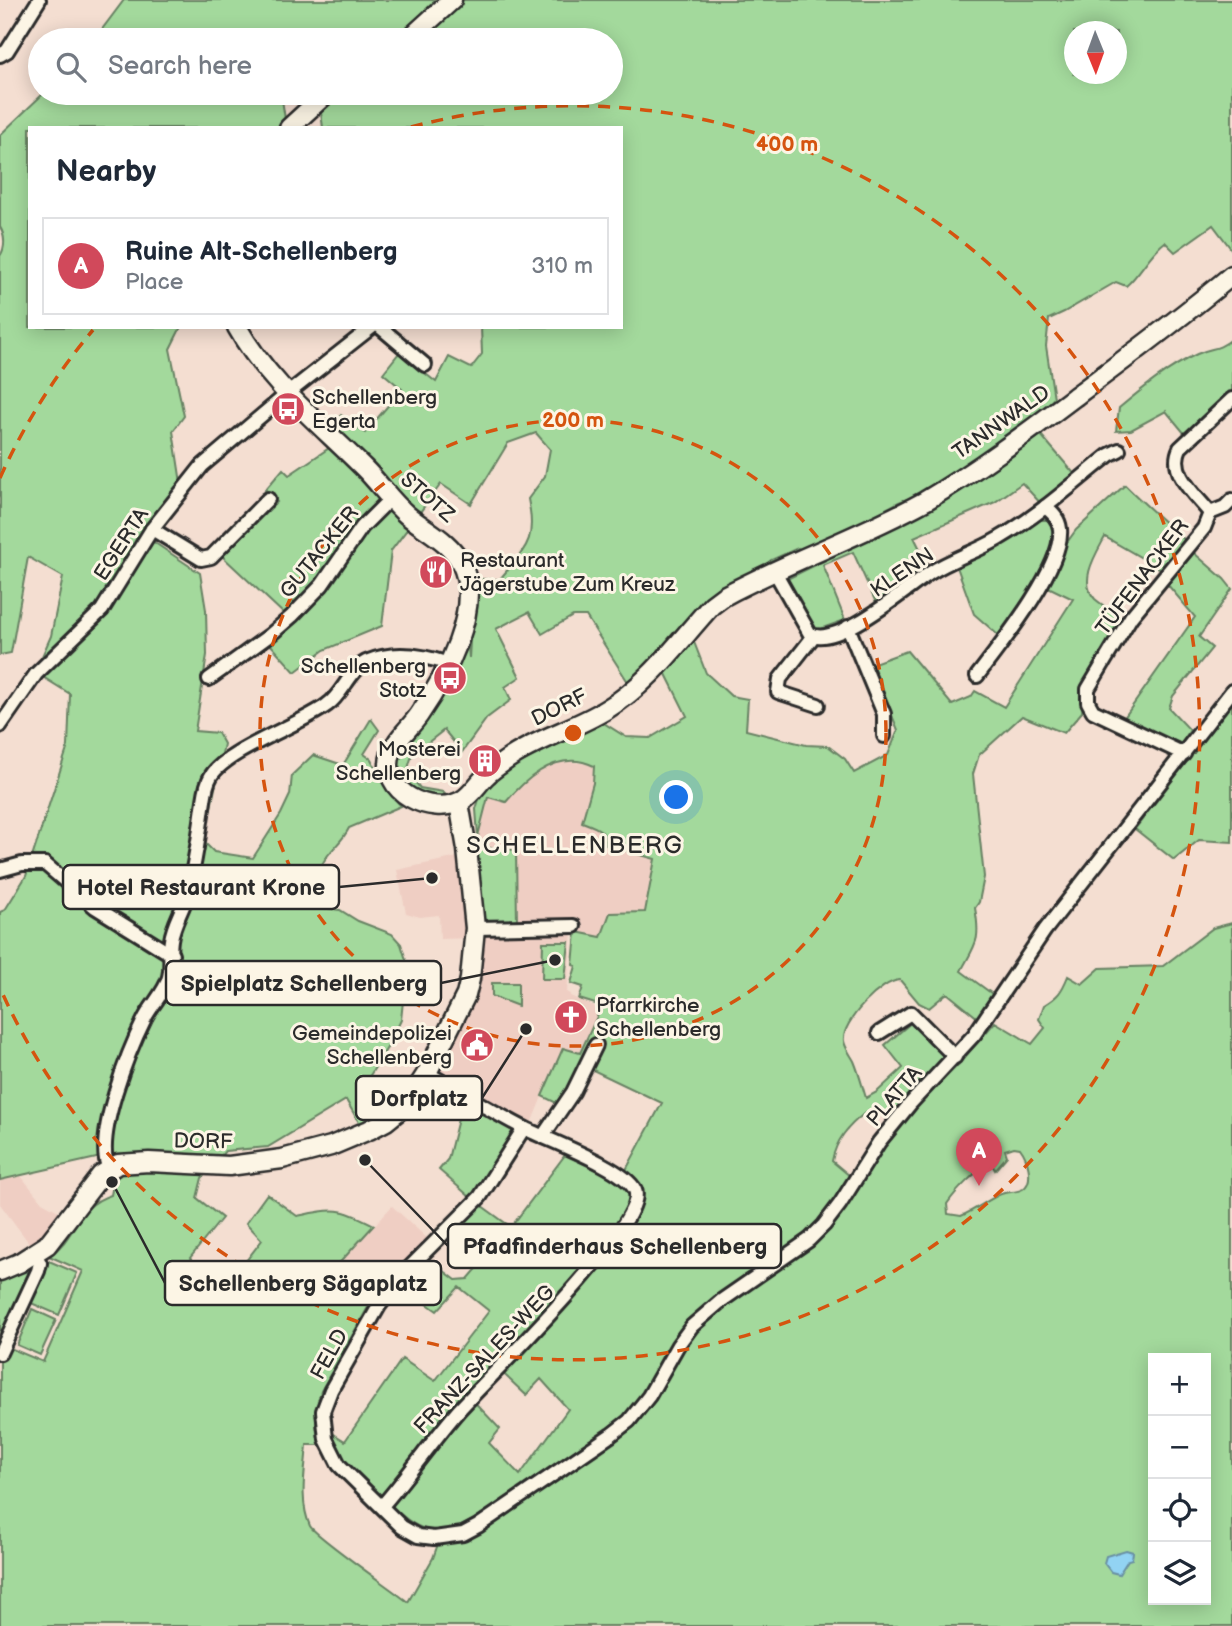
<!DOCTYPE html>
<meta charset="utf-8">
<style>
:root{--surface:#fff;--page:#f2f2f3;--text:#1f2937;--muted:#747a83;--line:#e0e1e3;--accent:#d1495b}
body{margin:0;font-family:"Balsamiq Sans",sans-serif;background:var(--page);color:var(--text)}
.controls{position:absolute;right:21px;bottom:21px;display:grid;overflow:hidden;border-radius:0px;box-shadow:0 4px 18px #0003}
.controls button{width:63px;height:63px;display:grid;place-items:center;padding:0;border:0;border-bottom:2px solid var(--line);background:var(--surface);color:var(--text);font:35px sans-serif}
.compass{position:absolute;left:1064px;top:21px;width:63px;height:63px;border-radius:50%;background:var(--surface);box-shadow:0 4px 18px #0003;rotate:179deg}
.you{position:absolute;left:677px;top:798px;width:24px;height:24px;margin:-18px;border:5px solid #fff;border-radius:50%;background:#1a73e8;box-shadow:0 0 0 10px #1a73e833}
.badge{display:grid;place-items:center;width:46px;height:46px;border-radius:50%;background:var(--accent);color:#fff;font-size:23px;font-weight:700}
.pin{position:absolute;translate:-50% -58px;filter:drop-shadow(0 2px 4px #0008)}
.pin::after{content:'';position:absolute;top:37px;width:24px;height:21px;background:inherit;clip-path:polygon(0 0,100% 0,50% 100%)}
.list{margin:0;padding:0;list-style:none}
h2{display:flex;justify-content:space-between;align-items:center;height:91px;margin:0;padding:0 28px;font-size:30px}
h2 small{font-size:23px;font-weight:400;color:var(--muted)}
.list li{display:grid;grid-template-columns:46px 1fr auto;gap:21px;align-items:center;box-sizing:border-box;height:98px;margin:0 14px 14px;padding:0 14px;border:2px solid var(--line);border-radius:0px}
.list b{display:block;font-size:26px;white-space:nowrap}
.list p{margin:0;font-size:23px;white-space:nowrap;color:var(--muted)}
.list em{font-size:23px;font-style:normal;color:var(--muted)}
.icon{flex:none;width:38px;height:38px;fill:none;stroke:currentColor;stroke-width:2;stroke-linecap:round;stroke-linejoin:round}
.map{position:relative;flex:none;width:1232px;height:1626px;overflow:hidden}
.search{position:absolute;background:var(--surface);box-shadow:0 4px 18px #0003;left:28px;top:28px;width:595px;height:77px;display:flex;align-items:center;gap:18px;box-sizing:border-box;padding:0 24px;border-radius:38px;color:var(--muted);font-size:26px}
.panel{position:absolute;background:var(--surface);box-shadow:0 4px 18px #0003;left:28px;top:126px;width:595px;height:203px;border-radius:0px}
.map>svg:first-child{display:block}
</style>
<div class="map">
<svg width="1232" height="1626" viewBox="0 0 1232 1626">
<rect width="100%" height="100%" fill="#f4ded1"/>
<filter id="ink" filterUnits="userSpaceOnUse"><feTurbulence type="fractalNoise" baseFrequency=".0143" numOctaves="2"/><feDisplacementMap in="SourceGraphic" scale="14" xChannelSelector="R" yChannelSelector="G"/><feConvolveMatrix kernelMatrix="1 2 1 2 8 2 1 2 1" color-interpolation-filters="sRGB"/></filter>
<g filter="url(#ink)">
<g fill="#efcec3">
<polygon points="573,762 594,765 593,783 582,822 604,832 607,845 655,859 645,912 601,938 572,930 567,992 571,994 570,996 594,1006 600,1011 579,1054 562,1048 530,1126 463,1099 460,1105 426,1087 446,1031 474,938 440,939 439,915 420,917 406,913 397,870 462,856 516,850 475,847 488,797 506,802 522,783 552,763"/>
<polygon points="21,1176 42,1202 62,1213 52,1230 32,1247 0,1204 0,1180"/>
<polygon points="392,1206 428,1239 400,1267 371,1302 334,1269"/>
</g>
<g fill="#a3d99c" stroke="#678264" stroke-width="2" fill-rule="evenodd">
<polygon points="124,0 440,0 424,19 391,40 94,40"/>
<path d="M458 0H1232V250L1213 225 1175 252 1165 242C1149 254 1141 273 1126 286L1116 282 1064 312 1049 319 1046 346 1054 398 1041 413 1021 425 971 464 945 478 925 493 899 502 826 541 801 551 798 548 771 560 756 574 710 602 628 682 586 616H573L542 634 529 612 496 629 520 677 505 687 511 700 487 718 462 752 444 730 412 755 407 772 420 788 443 792 448 798 418 794 402 782 397 764 401 750 443 690H446L468 646 469 658 473 593 470 579H500C526 547 537 542 528 499L545 476 550 449 536 433 508 443 471 504 441 484 391 551 382 626 324 650 295 672 262 635 285 615 222 556 277 502 265 490 283 469 289 475 329 448 320 439 341 415 365 433 402 389 383 373 399 353 436 382 449 357 471 368 482 354 481 327H621V128H323L320 105 334 93H611V40H419ZM1074 32H1116V74H1074Z"/>
<path d="M44 93H281L285 119 277 128H30V327H181L170 349 184 416 173 431 181 483 149 524 152 541 200 573 206 610 207 655 195 731 218 733 224 744 204 842 214 852 253 858 281 814 290 795 292 775 313 755 343 765 371 719 379 730 364 754 371 759 387 790 401 806 349 828C343 841 331 849 324 861 315 875 315 891 316 907L340 910 358 921 392 934 401 944 407 963 401 1020 390 1043 369 1077 394 1101 360 1124 346 1100 268 1147 225 1151 202 1178 197 1198 222 1218 190 1258 202 1273 216 1300 262 1240 246 1223 267 1194 297 1216C335 1208 340 1207 374 1225L334 1269 371 1302 321 1391C315 1410 314 1427 320 1445H307C305 1471 299 1502 310 1526 315 1536 393 1590 408 1602L433 1558 438 1544 472 1537 522 1488C500 1499 481 1518 457 1528 423 1541 401 1515 378 1494 366 1484 352 1473 343 1460 337 1451 333 1440 329 1431L345 1441 402 1359 435 1381 489 1311 459 1287 437 1311 404 1287 427 1258 456 1280 468 1279 487 1257 454 1230 478 1203 511 1227 565 1155 620 1181 662 1103 591 1069 569 1109 542 1096 563 1048 580 1053 602 1006 579 999 583 987 571 983 576 966 573 965 576 932 601 937 610 913 645 912 655 859 606 845C607 830 595 827 582 822L593 783 594 766C559 749 527 777 506 802L488 797 478 836 476 809 481 793 490 783 516 765 602 722 626 737 650 738 687 716 665 672 692 637 706 673 731 696 748 699 746 730 806 745 828 746 845 759 854 773 888 755 898 730 871 664 907 651 952 705 971 697 975 691 1004 707 1073 599 1036 581 998 635 974 614 956 564 1009 539 1040 520H1047L1053 525 1057 533 1054 539 1065 545 1076 530 1125 485C1145 505 1166 523 1187 542L1161 569 1105 537C1096 554 1078 581 1095 599 1103 606 1114 612 1122 618L1084 690 1082 712 1064 733 1022 716 979 755 973 774 984 877 979 902 975 908C981 941 976 943 961 971L995 996 979 1019 947 993 929 1008 919 1003 900 980C882 980 841 1022 844 1041 845 1048 851 1055 854 1061 859 1073 862 1085 866 1098L877 1092 903 1068 885 1045 913 1021 947 1057 890 1119 881 1115 865 1113C848 1126 836 1140 832 1161L856 1181 874 1153 881 1152 897 1126 959 1064 995 1022 1032 1044 1045 1028 1039 1019 1044 1005C1058 997 1062 991 1068 976L1082 984 1100 968 1163 966 1213 928 1232 923V1626H0V1279L25 1269 31 1277 5 1346 43 1362 83 1271 49 1256C78 1237 75 1206 111 1195L115 1175 114 1154 0 1180V912L5 910 26 876 68 746 70 694 35 672 51 636 63 577 28 557 11 653 0 655V256C6 247 5 235 0 227V135ZM1014 1147 1020 1148C1027 1157 1035 1181 1023 1189 1016 1193 1009 1191 1001 1194 991 1198 973 1211 961 1216L948 1214 947 1204C955 1192 978 1168 991 1163L995 1170 1007 1156 1005 1150ZM1153 1358H1206V1600H1153ZM493 1364 526 1395 541 1379 568 1409 520 1475 489 1443 500 1429 465 1392Z"/>
<path d="M1232 339V392L1185 434 1166 411 1131 430 1116 431 1119 408C1143 388 1169 367 1197 354 1212 347 1217 351 1232 339Z"/>
<polygon points="1041,435 1077,477 1043,506 1022,483 995,502 914,537 929,567 877,605 853,552 823,565 845,620 817,630 812,627 787,579 913,517 981,475"/>
<polygon points="1194,553 1224,579 1232,589 1199,637 1212,648 1173,696 1169,708 1190,730 1179,747 1124,718 1195,617 1167,584"/>
<polygon points="1232,703 1232,842 1199,840 1174,860 1135,829"/>
<polygon points="475,847 516,850 517,923 477,924"/>
<polygon points="543,942 569,942 565,979 542,979"/>
<polygon points="492,983 518,983 518,1006 492,996"/>
<polygon points="463,1099 516,1131 470,1197 439,1170 448,1159"/>
<polygon points="49,1261 77,1273 59,1315 31,1303"/>
<polygon points="32,1309 56,1320 40,1355 17,1345"/>
</g>
<polygon fill="#92d3f3" stroke="#6990a3" stroke-width="2" points="1126,1550 1133,1552 1132,1559 1128,1560 1119,1574 1111,1572 1104,1563 1106,1556"/>
<g fill="none" stroke-linecap="round" stroke-linejoin="round">
<g stroke="#2b2b2b" stroke-width="18">
<g id="street">
<polyline points="0,55 7,51 39,0"/>
<polyline points="380,327 425,365"/>
<path d="M1210 513C1195 494 1168 473 1180 448L1232 399"/>
<polyline points="152,529 201,559 211,557 268,499"/>
<path d="M775 572 810 634C837 649 908 587 930 573 952 559 976 552 998 539 1038 516 1073 484 1109 455L1119 450"/>
<polyline points="848,627 884,714 884,736"/>
<polyline points="813,637 780,679 778,692 818,705"/>
<path d="M977 676C1000 646 1064 566 1060 529 1059 519 1053 513 1045 507"/>
<polyline points="209,679 270,635 292,616 322,585 362,527 391,498"/>
<polyline points="0,726 36,674 102,610 152,529 202,466 287,394 372,327"/>
<polyline points="1184,754 1093,711 1088,702 1088,689 1131,617 1204,528 1210,513 1225,507 1232,500"/>
<polyline points="0,870 22,864 45,864 95,907 172,955"/>
<polyline points="475,928 574,926"/>
<polyline points="879,1033 911,1013 955,1057"/>
<polyline points="524,1128 480,1197 407,1270 379,1306 331,1390 323,1411 326,1439 339,1465 402,1527 418,1536 434,1538 463,1534 478,1526 611,1435 629,1421 649,1396 678,1345 692,1326 721,1301 809,1240 824,1225 840,1204 879,1142 910,1104 974,1035 1045,930 1232,691"/>
<polyline points="543,1136 573,1092 596,1045"/>
<path d="M109 1169C93 1138 130 1048 145 1018 152 1004 166 991 169 977 172 965 169 952 171 940 173 924 183 910 187 895 195 866 199 836 203 807 205 796 205 786 211 776 227 750 300 725 327 705 343 694 349 671 366 662 393 650 423 655 449 664"/>
<polyline points="0,1353 38,1271 40,1263 35,1254"/>
<path d="M382 1506C409 1475 432 1441 459 1410 485 1381 650 1221 635 1190 624 1167 544 1139 520 1126 488 1109 458 1091 427 1073"/>
</g>
</g>
<g stroke="#2b2b2b" stroke-width="23">
<g id="secondary">
<polyline points="408,40 452,0"/>
<polyline points="289,128 327,93"/>
<path d="M237 327C269 384 319 423 364 468 379 483 391 501 407 515 426 531 449 540 461 563 484 608 444 679 419 715 410 728 396 739 391 753 378 793 432 816 461 801 472 795 478 783 487 775 493 769 501 764 508 759 538 738 575 729 607 709 649 684 679 641 712 605L724 596C789 561 860 537 925 501 978 470 1028 432 1077 395 1129 356 1182 317 1232 275"/>
<polyline points="0,1271 19,1263 47,1245 101,1175 118,1164 149,1162 229,1166 282,1159 331,1146 369,1130 386,1121 407,1104 427,1073 466,995 470,979 475,928 467,849 459,803"/>
</g>
</g>
<use href="#street" stroke="#fcf5e5" stroke-width="12"/>
<use href="#secondary" stroke="#fcf5e5" stroke-width="18"/>
</g>
</g>
<g fill="none" stroke="#d5540f" stroke-width="3.5" stroke-dasharray="12 9">
<circle cx="573" cy="733" r="313"/>
<path d="M0 478A627 627 0 0 1 93 330M411 127A627 627 0 1 1 0 988"/>
</g>
<defs>
<g id="bus-disc" transform="scale(1.75)"><circle r="9.5" fill="#d1495b" stroke="#fcf5e5"/><path d="M-5-6H5V4H4V6H2V4H-2V6H-4V4H-5ZM-3.5-4V0h7V-4ZM-3.5 1.2v1.5H-2V1.2ZM2 1.2v1.5H3.5V1.2Z" fill="#fff"/></g>
<g id="restaurant-disc" transform="scale(1.75)"><circle r="9.5" fill="#d1495b" stroke="#fcf5e5"/><path d="M-5-6h1v4h1v-4h1v4h1v-4h1v5L-1.5 .5V6h-2V.5L-5-1ZM5-6V6H3V1.5H1.5Q1.5-4 5-6Z" fill="#fff"/></g>
<g id="building-disc" transform="scale(1.75)"><circle r="9.5" fill="#d1495b" stroke="#fcf5e5"/><path d="M-4-6H4V6H1V3H-1V6H-4ZM-2.5-4.3h1.7v1.8h-1.7ZM.8-4.3h1.7v1.8H.8ZM-2.5-1h1.7V.8h-1.7ZM.8-1h1.7V.8H.8Z" fill="#fff"/></g>
<g id="church-disc" transform="scale(1.75)"><circle r="9.5" fill="#d1495b" stroke="#fcf5e5"/><path d="M-1.2-6h2.4v3.5h3.3v2.4h-3.3V6h-2.4V-.1h-3.3v-2.4h3.3Z" fill="#fff"/></g>
<g id="civic-disc" transform="scale(1.75)"><circle r="9.5" fill="#d1495b" stroke="#fcf5e5"/><path d="M-.6-6.5H3V-4.5H.6V-3L4-1V1h2V6H-6V1h2V-1L-.6-3ZM-1.2 2.5V6h2.4V2.5Z" fill="#fff"/></g>
</defs>
<g fill-rule="evenodd">
<use href="#bus-disc" x="288" y="409"/>
<use href="#restaurant-disc" x="436" y="572"/>
<use href="#bus-disc" x="450" y="678"/>
<use href="#building-disc" x="485" y="761"/>
<use href="#church-disc" x="571" y="1017"/>
<use href="#civic-disc" x="477" y="1045"/>
</g>
<g text-anchor="middle" stroke-width="6" stroke-linejoin="round" paint-order="stroke">
<g font-size="21" fill="#2b2b2b" stroke="#fcf5e5" text-anchor="start">
<text x="312" y="404">Schellenberg<tspan x="312" dy="24">Egerta</tspan></text>
<text x="460" y="567">Restaurant<tspan x="460" dy="24">Jägerstube Zum Kreuz</tspan></text>
<text x="426" y="673" text-anchor="end">Schellenberg<tspan x="426" dy="24">Stotz</tspan></text>
<text x="461" y="756" text-anchor="end">Mosterei<tspan x="461" dy="24">Schellenberg</tspan></text>
<text x="596" y="1012">Pfarrkirche<tspan x="596" dy="24">Schellenberg</tspan></text>
<text x="452" y="1040" text-anchor="end">Gemeindepolizei<tspan x="452" dy="24">Schellenberg</tspan></text>
</g>
<g font-size="21" fill="#2b2b2b" stroke="#fcf5e5">
<text transform="translate(1001 422) rotate(-35)" y="7">TANNWALD</text>
<text transform="translate(428 497) rotate(41)" y="7">STOTZ</text>
<text transform="translate(121 544) rotate(-57)" y="7">EGERTA</text>
<text transform="translate(319 552) rotate(-51)" y="7">GUTACKER</text>
<text transform="translate(902 572) rotate(-34)" y="7">KLENN</text>
<text transform="translate(1142 577) rotate(-53)" y="7">TÜFENACKER</text>
<text transform="translate(559 707) rotate(-26)" y="7">DORF</text>
<text transform="translate(894 1096) rotate(-49)" y="7">PLATTA</text>
<text transform="translate(203 1141) rotate(1)" y="7">DORF</text>
<text transform="translate(329 1354) rotate(-61)" y="7">FELD</text>
<text transform="translate(484 1359) rotate(-47)" y="7">FRANZ-SALES-WEG</text>
</g>
<g font-size="24" letter-spacing="2" fill="#2b2b2b" stroke="#fcf5e5">
<text x="575" y="853">SCHELLENBERG</text>
</g>
</g>
<circle cx="573" cy="733" r="10" fill="#d5540f" stroke="#fcf5e5" stroke-width="3.5"/>
<g font-size="21" text-anchor="middle" font-weight="bold" fill="#d5540f" stroke="#fcf5e5" stroke-width="6" stroke-linejoin="round" paint-order="stroke">
<text x="787" y="151">400 m</text>
<text x="573" y="427">200 m</text>
</g>
<path fill="none" stroke="#2b2b2b" stroke-width="2.5" d="M432 878L339 887M555 960L441 983M526 1029L482 1098M365 1160L448 1246M112 1182L165 1283"/>
<g fill="#2b2b2b" stroke="#fcf5e5" stroke-width="2.5">
<circle cx="432" cy="878" r="7"/>
<circle cx="555" cy="960" r="7"/>
<circle cx="526" cy="1029" r="7"/>
<circle cx="365" cy="1160" r="7"/>
<circle cx="112" cy="1182" r="7"/>
</g>
<g fill="#fcf5e5" stroke="#2b2b2b" stroke-width="2.5">
<rect x="63" y="865" width="276" height="44" rx="7"/>
<rect x="166" y="961" width="275" height="44" rx="7"/>
<rect x="356" y="1076" width="126" height="44" rx="7"/>
<rect x="448" y="1224" width="333" height="44" rx="7"/>
<rect x="165" y="1261" width="276" height="44" rx="7"/>
</g>
<g font-size="23" text-anchor="middle" font-weight="bold" fill="#2b2b2b">
<text x="201" y="895">Hotel Restaurant Krone</text>
<text x="304" y="991">Spielplatz Schellenberg</text>
<text x="419" y="1106">Dorfplatz</text>
<text x="615" y="1254">Pfadfinderhaus Schellenberg</text>
<text x="303" y="1291">Schellenberg Sägaplatz</text>
</g>
</svg>
<div class="controls">
<button>+</button>
<button>−</button>
<button><svg class="icon" aria-label="locate" viewBox="0 0 24 24"><circle cx="12" cy="12" r="6"/><path d="M12 2v4M12 18v4M2 12h4M18 12h4"/></svg></button>
<button><svg class="icon" aria-label="layers" viewBox="0 0 24 24"><path d="M12 4l9 5-9 5-9-5zM3 14l9 5 9-5"/></svg></button>
</div>
<svg class="compass" viewBox="-18 -18 36 36"><path d="M0-13l5 13h-10z" fill="#e53935"/><path d="M0 13l5-13h-10z" fill="#747a83"/></svg>
<div class="you"></div>
<div class="pin badge" style="left:979px;top:1186px">A</div>
<div class="search"><svg class="icon" aria-label="search" viewBox="0 0 24 24"><circle cx="10" cy="10" r="6"/><path d="M15 15l6 6"/></svg>Search here</div>
<section class="panel">
<h2>Nearby<small></small></h2>
<ul class="list">
<li><span class="badge">A</span><div><b>Ruine Alt-Schellenberg</b><p>Place</p></div><em>310 m</em></li>
</ul>
</section>
</div>
